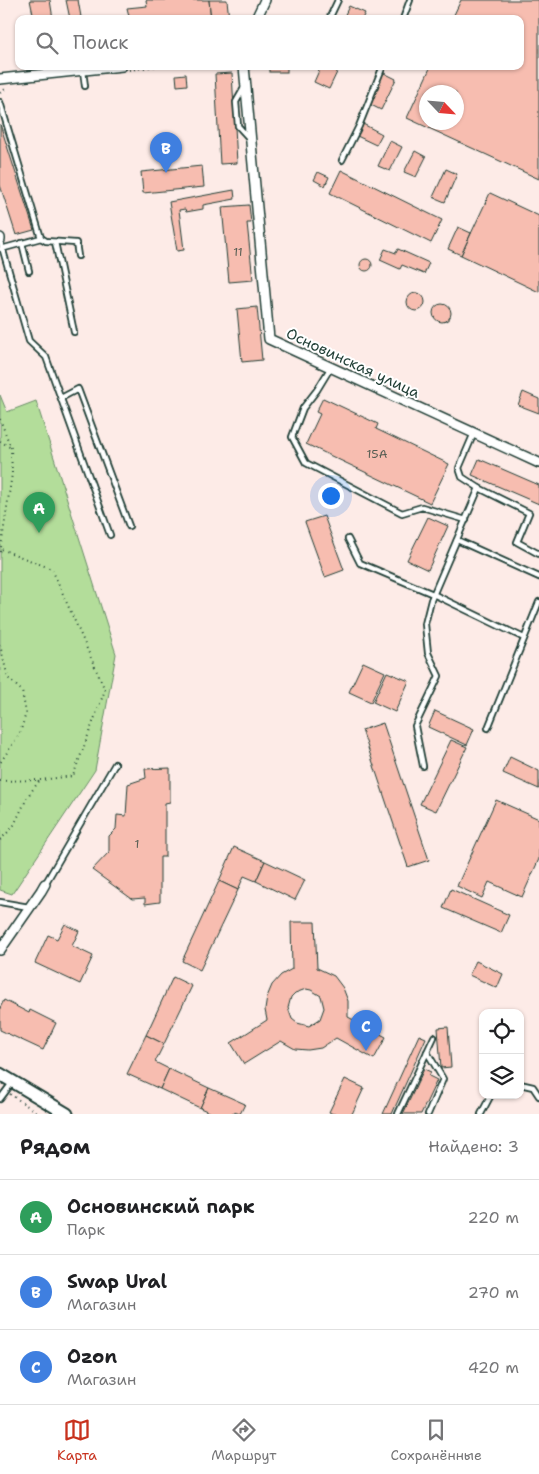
<!DOCTYPE html>
<html lang="ru">
<meta charset="utf-8">
<style>
:root{--surface:#fff;--page:#f6f6f6;--text:#202124;--muted:#757577;--line:#e0e0e0;--accent:#c8321e}
body{margin:0;font-family:"Shantell Sans",sans-serif;background:var(--page);color:var(--text)}
.controls{position:absolute;right:15px;bottom:15px;display:grid;overflow:hidden;border-radius:10px;box-shadow:0 1px 4px #0004}
.controls button{width:45px;height:45px;display:grid;place-items:center;padding:0;border:0;border-bottom:1px solid var(--line);background:var(--surface);color:var(--text);font:25px sans-serif}
.compass{position:absolute;left:419px;top:85px;width:45px;height:45px;border-radius:50%;background:var(--surface);box-shadow:0 1px 4px #0004;rotate:116deg}
.you{position:absolute;left:330px;top:495px;width:18px;height:18px;margin:-12px;border:4px solid #fff;border-radius:50%;background:#1a73e8;box-shadow:0 0 0 8px #1a73e833}
.badge{display:grid;place-items:center;width:32px;height:32px;border-radius:50%;background:var(--accent);color:#fff;font-size:16px;font-weight:700}
.pin{position:absolute;translate:-50% -41px;filter:drop-shadow(0 1px 2px #0008)}
.pin::after{content:'';position:absolute;top:26px;width:18px;height:15px;background:inherit;clip-path:polygon(0 0,100% 0,50% 100%)}
.list{margin:0;padding:0;list-style:none}
h2{display:flex;justify-content:space-between;align-items:center;height:65px;margin:0;padding:0 20px;font-size:21px}
h2 small{font-size:16px;font-weight:400;color:var(--muted)}
.list li{display:grid;grid-template-columns:32px 1fr auto;gap:15px;align-items:center;box-sizing:border-box;height:75px;padding:0 20px;border-top:1px solid var(--line)}
.list b{display:block;font-size:19px;white-space:nowrap}
.list p{margin:0;font-size:16px;white-space:nowrap;color:var(--muted)}
.list em{font-size:16px;font-style:normal;color:var(--muted)}
.icon{flex:none;width:28px;height:28px;fill:none;stroke:currentColor;stroke-width:2;stroke-linecap:round;stroke-linejoin:round}
.map{position:relative;flex:none;width:539px;height:1114px;overflow:hidden}
.search{position:absolute;background:var(--surface);box-shadow:0 1px 4px #0004;left:15px;right:15px;top:15px;height:55px;display:flex;align-items:center;gap:12px;box-sizing:border-box;padding:0 18px;border-radius:10px;color:var(--muted);font-size:19px}
.sheet{height:290px;background:var(--surface)}
nav{display:flex;justify-content:space-around;align-items:center;box-sizing:border-box;height:70px;border-top:1px solid var(--line);background:var(--surface);font-size:14px;color:var(--muted)}
nav a{display:grid;justify-items:center;gap:2px}
nav .on{color:var(--accent)}
.map>svg:first-child{display:block}
</style>
<div class="map">
<svg width="539" height="1114" viewBox="0 0 539 1114">
<rect width="100%" height="100%" fill="#fdebe7"/>
<filter id="ink" filterUnits="userSpaceOnUse"><feTurbulence type="fractalNoise" baseFrequency=".02" numOctaves="2"/><feDisplacementMap in="SourceGraphic" scale="10" xChannelSelector="R" yChannelSelector="G"/><feConvolveMatrix kernelMatrix="1 2 1 2 8 2 1 2 1" color-interpolation-filters="sRGB"/></filter>
<g filter="url(#ink)">
<polygon fill="#b3dd9a" stroke="#698d67" points="0,395 7,412 36,401 116,654 95,770 12,894 0,890"/>
<g fill="#f7bdb0" stroke="#1f3d34" fill-rule="evenodd">
<polygon points="30,0 50,0 53,19 34,19"/>
<polygon points="66,0 78,0 81,17 70,19"/>
<polygon points="146,0 209,0 211,19 125,19 124,17 129,16 127,8 147,6"/>
<polygon points="209,0 227,0 229,19 211,19"/>
<path d="M461 0H539V179L407 118 431 66H520V19H452ZM426 92H456V122H426Z"/>
<polygon points="349,6 365,13 362,19 343,19"/>
<rect x="269" y="66" width="18" height="6"/>
<polygon points="321,66 340,66 329,89 314,82"/>
<polygon points="382,72 396,79 381,110 367,103"/>
<polygon points="232,73 237,163 220,164 215,74"/>
<polygon points="186,74 187,85 177,86 176,75"/>
<polygon points="0,124 34,230 16,235 0,185"/>
<polygon points="363,124 382,134 376,145 357,136"/>
<polygon points="390,141 402,147 390,171 378,166"/>
<polygon points="415,151 426,157 416,177 404,172"/>
<polygon points="202,166 204,187 143,193 141,172"/>
<polygon points="446,169 457,174 445,202 433,197"/>
<polygon points="341,170 442,220 431,243 330,193"/>
<polygon points="318,172 329,177 325,186 314,180"/>
<polygon points="234,190 235,199 203,205 203,209 186,212 185,209 179,210 184,250 177,251 169,202"/>
<polygon points="490,193 539,216 539,292 461,255"/>
<polygon points="249,205 251,223 247,223 253,280 229,282 222,207"/>
<polygon points="458,227 471,233 461,255 448,249"/>
<polygon points="385,249 396,253 398,249 429,263 424,274 402,265 400,269 380,260"/>
<circle cx="366" cy="265" r="6"/>
<circle cx="416" cy="302" r="9"/>
<circle cx="442" cy="313" r="9"/>
<polygon points="257,307 262,360 242,362 237,309"/>
<polygon points="523,392 539,399 539,413 518,405"/>
<polygon points="323,398 378,424 376,429 449,464 430,503 306,444 320,414 316,412"/>
<polygon points="479,459 539,485 539,504 472,475"/>
<polygon points="324,516 344,570 325,577 305,522"/>
<polygon points="428,517 448,526 428,570 407,560"/>
<polygon points="363,662 385,672 371,702 349,692"/>
<polygon points="387,672 409,681 395,712 373,702"/>
<polygon points="435,711 474,729 467,745 428,727"/>
<polygon points="383,723 429,860 408,867 362,730"/>
<polygon points="451,740 467,747 436,811 420,804"/>
<polygon points="510,757 539,771 539,789 503,773"/>
<polygon points="170,768 170,802 165,803 165,857 160,857 160,902 145,904 145,898 132,899 92,870 109,852 109,836 116,829 117,815 126,816 128,784 146,778 145,769"/>
<polygon points="496,800 539,819 539,859 522,897 489,882 482,898 457,886"/>
<polygon points="234,847 265,861 256,881 244,876 238,890 219,881"/>
<polygon points="265,861 305,880 295,900 256,881"/>
<polygon points="219,881 238,890 200,970 182,961"/>
<polygon points="451,889 509,915 501,933 443,908"/>
<path d="M291 922H315L317 968 334 976 343 988 348 1001V1017L386 1037 374 1059 336 1038 321 1048 308 1050 295 1049 281 1041 244 1064 231 1043 267 1020 265 1010 267 997 272 985 281 975 292 969ZM306 989 311 990 321 996 324 1008 320 1019 309 1026 297 1023 292 1019 288 1008 291 997 295 993Z"/>
<polygon points="65,924 79,931 72,946 93,956 80,984 35,963 48,935 57,939"/>
<polygon points="476,961 503,974 497,988 469,975"/>
<polygon points="173,977 192,986 164,1044 146,1035"/>
<polygon points="4,1000 29,1013 30,1010 56,1023 43,1050 0,1030 0,1008"/>
<polygon points="448,1027 451,1067 441,1068 438,1028"/>
<polygon points="146,1035 164,1044 155,1062 169,1069 160,1089 127,1074"/>
<polygon points="419,1035 426,1038 392,1114 383,1114"/>
<polygon points="169,1069 209,1088 200,1108 160,1089"/>
<polygon points="424,1069 431,1072 429,1076 437,1080 421,1114 403,1114"/>
<polygon points="345,1079 364,1088 352,1114 333,1114 329,1112"/>
<polygon points="209,1088 245,1104 240,1114 234,1112 233,1114 214,1114 200,1108"/>
</g>
<g fill="none" stroke-linecap="round" stroke-linejoin="round">
<g stroke="#1f3d34" stroke-width="8">
<g id="lane">
<polyline points="329,19 338,0"/>
<polyline points="403,19 410,0"/>
<polyline points="83,71 85,86"/>
<polyline points="244,88 236,102 238,126 249,138"/>
<polyline points="0,102 41,238 1,249"/>
<polyline points="342,160 359,126 383,66"/>
<polyline points="41,238 46,241 76,243 78,256"/>
<polyline points="0,240 29,341 46,357 110,535"/>
<polyline points="55,242 74,332"/>
<polyline points="22,243 29,271"/>
<polyline points="331,367 317,390 303,408 292,437 306,463 402,513 422,507 466,520"/>
<polyline points="61,398 78,389 129,526"/>
<polyline points="479,488 529,513 517,542 539,554"/>
<polyline points="348,539 360,563 433,594 524,638"/>
<polyline points="457,540 539,577"/>
<polyline points="488,728 539,602"/>
<polyline points="423,766 415,726 439,676 428,653 425,624 431,600 479,488 462,477 459,468 474,433"/>
<polyline points="45,884 115,764"/>
<polyline points="0,902 29,907"/>
<polyline points="427,1052 443,1079 428,1114"/>
<polyline points="520,1084 533,1087 539,1096"/>
<polyline points="0,1099 12,1083"/>
<polyline points="398,1114 434,1037"/>
<polyline points="481,1114 491,1095"/>
</g>
</g>
<g stroke="#1f3d34" stroke-width="12">
<g id="street">
<polyline points="256,19 265,0"/>
<polyline points="244,66 269,339 539,463"/>
<polyline points="0,79 122,66"/>
<polyline points="0,238 0,240"/>
<polyline points="0,950 41,891 45,884"/>
</g>
</g>
<g stroke="#1f3d34" stroke-width="15">
<polyline id="secondary" points="0,1074 67,1114"/>
</g>
<g stroke="#1f3d34" stroke-width="2" stroke-dasharray="1 4" stroke-linecap="butt">
<polyline points="129,70 158,66"/>
<polyline points="0,93 8,87"/>
<polyline points="0,419 11,448 12,474 0,554"/>
<polyline points="0,441 11,448"/>
<polyline points="0,645 8,678 22,691 26,713 20,733 0,763"/>
<polyline points="0,781 40,780 73,776 105,690 52,569 1,549"/>
<polyline points="0,840 13,827 28,796 40,780"/>
<polyline points="10,1094 39,1114"/>
</g>
<use href="#lane" stroke="#fff" stroke-width="4.5"/>
<use href="#street" stroke="#fff" stroke-width="9"/>
<use href="#secondary" stroke="#fff" stroke-width="11"/>
</g>
</g>
<g text-anchor="middle" stroke-width="4" stroke-linejoin="round" paint-order="stroke">
<g font-size="12" fill="#555d53">
<text x="238" y="256">11</text>
<text x="377" y="458">15А</text>
<text x="137" y="848">1</text>
</g>
<g font-size="15" fill="#1f3d34" stroke="#fff">
<text transform="translate(353 363) rotate(25)" y="5">Основинская улица</text>
</g>
</g>
</svg>
<div class="controls">
<button><svg class="icon" aria-label="locate" viewBox="0 0 24 24"><circle cx="12" cy="12" r="6"/><path d="M12 2v4M12 18v4M2 12h4M18 12h4"/></svg></button>
<button><svg class="icon" aria-label="layers" viewBox="0 0 24 24"><path d="M12 4l9 5-9 5-9-5zM3 14l9 5 9-5"/></svg></button>
</div>
<svg class="compass" viewBox="-18 -18 36 36"><path d="M0-13l5 13h-10z" fill="#e53935"/><path d="M0 13l5-13h-10z" fill="#757577"/></svg>
<div class="you"></div>
<div class="pin badge" style="left:39px;top:533px;background:#2e9e5b">A</div>
<div class="pin badge" style="left:166px;top:173px;background:#3f7fe0">B</div>
<div class="pin badge" style="left:366px;top:1051px;background:#3f7fe0">C</div>
<div class="search"><svg class="icon" aria-label="search" viewBox="0 0 24 24"><circle cx="10" cy="10" r="6"/><path d="M15 15l6 6"/></svg>Поиск</div>
</div>
<section class="sheet">
<h2>Рядом<small>Найдено: 3</small></h2>
<ul class="list">
<li><span class="badge" style="background:#2e9e5b">A</span><div><b>Основинский парк</b><p>Парк</p></div><em>220 m</em></li>
<li><span class="badge" style="background:#3f7fe0">B</span><div><b>Swap Ural</b><p>Магазин</p></div><em>270 m</em></li>
<li><span class="badge" style="background:#3f7fe0">C</span><div><b>Ozon</b><p>Магазин</p></div><em>420 m</em></li>
</ul>
</section>
<nav>
<a class="on"><svg class="icon" aria-label="map" viewBox="0 0 24 24"><path d="M3 6l6-2 6 2 6-2v14l-6 2-6-2-6 2zM9 4v14M15 6v14"/></svg>Карта</a>
<a><svg class="icon" aria-label="directions" viewBox="0 0 24 24"><path d="M12 3l9 9-9 9-9-9zM9 14v-3h6M13 9l2 2-2 2"/></svg>Маршрут</a>
<a><svg class="icon" aria-label="saved" viewBox="0 0 24 24"><path d="M7 4h10v16l-5-4-5 4z"/></svg>Сохранённые</a>
</nav>
